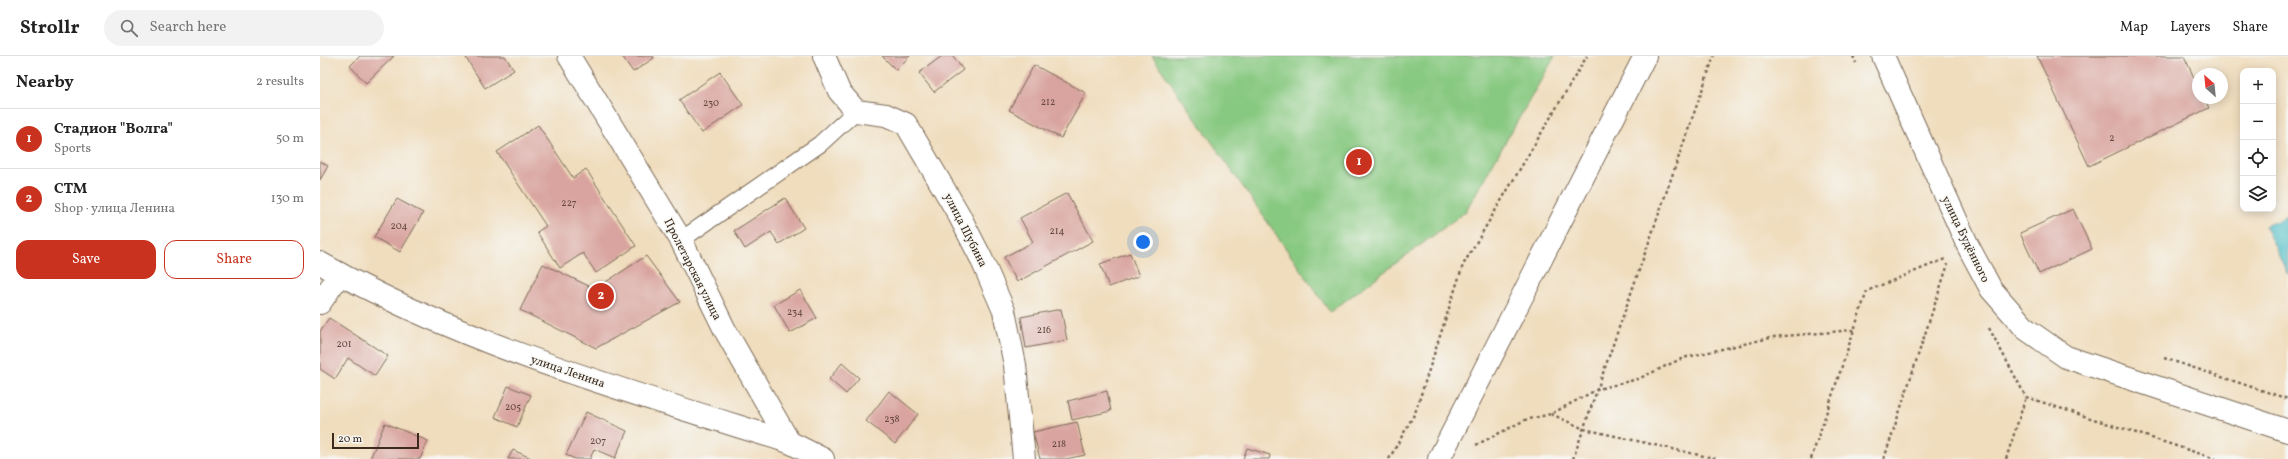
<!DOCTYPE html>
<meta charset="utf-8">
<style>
:root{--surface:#fff;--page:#f2f2f2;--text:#222;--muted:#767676;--line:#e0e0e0;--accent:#c8321e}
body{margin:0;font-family:Vollkorn,serif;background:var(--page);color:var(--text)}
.controls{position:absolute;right:12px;top:12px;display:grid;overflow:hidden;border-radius:8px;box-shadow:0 2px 10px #0003}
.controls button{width:36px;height:36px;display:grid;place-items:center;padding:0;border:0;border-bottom:1px solid var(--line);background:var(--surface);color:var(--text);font:20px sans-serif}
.compass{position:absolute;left:1872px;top:12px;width:36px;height:36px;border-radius:50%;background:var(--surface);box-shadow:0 2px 10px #0003;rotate:333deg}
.scale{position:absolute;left:12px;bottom:10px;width:87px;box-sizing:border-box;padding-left:4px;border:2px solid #3b2a1e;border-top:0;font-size:11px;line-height:14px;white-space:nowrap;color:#3b2a1e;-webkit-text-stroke:3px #f6f6f2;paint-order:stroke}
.you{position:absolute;left:823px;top:186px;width:14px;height:14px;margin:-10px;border:3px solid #fff;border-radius:50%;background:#1a73e8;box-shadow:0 0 0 6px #1a73e833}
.badge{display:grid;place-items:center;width:26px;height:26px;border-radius:50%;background:var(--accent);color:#fff;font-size:13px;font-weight:700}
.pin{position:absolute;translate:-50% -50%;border:2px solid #fff;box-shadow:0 1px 4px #0006}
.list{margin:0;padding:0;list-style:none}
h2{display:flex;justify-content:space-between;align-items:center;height:52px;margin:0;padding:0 16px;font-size:17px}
h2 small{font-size:13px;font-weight:400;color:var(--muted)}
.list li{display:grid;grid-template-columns:26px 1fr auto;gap:12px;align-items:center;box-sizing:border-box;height:60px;padding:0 16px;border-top:1px solid var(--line)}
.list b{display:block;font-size:15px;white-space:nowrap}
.list p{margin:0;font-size:13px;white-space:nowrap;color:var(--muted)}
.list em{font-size:13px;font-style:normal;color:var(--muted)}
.actions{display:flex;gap:8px;padding:12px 16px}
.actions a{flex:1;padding:9px 0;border:1px solid var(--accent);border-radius:12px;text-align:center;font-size:14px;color:var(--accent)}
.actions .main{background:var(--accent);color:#fff}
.icon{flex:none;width:22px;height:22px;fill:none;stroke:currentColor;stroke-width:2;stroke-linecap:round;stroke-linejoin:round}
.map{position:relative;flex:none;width:1968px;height:403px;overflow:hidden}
header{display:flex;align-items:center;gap:24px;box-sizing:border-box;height:56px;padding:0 20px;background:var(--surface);border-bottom:1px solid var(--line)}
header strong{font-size:19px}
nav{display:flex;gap:22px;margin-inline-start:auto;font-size:14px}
.search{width:280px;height:36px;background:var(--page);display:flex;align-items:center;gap:10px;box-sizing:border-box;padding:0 14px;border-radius:22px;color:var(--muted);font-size:15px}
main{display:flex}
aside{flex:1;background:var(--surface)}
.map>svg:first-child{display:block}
</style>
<header>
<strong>Strollr</strong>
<div class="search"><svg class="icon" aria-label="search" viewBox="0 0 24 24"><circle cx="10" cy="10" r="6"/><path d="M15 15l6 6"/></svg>Search here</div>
<nav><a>Map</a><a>Layers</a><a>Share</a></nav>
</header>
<main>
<aside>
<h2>Nearby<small>2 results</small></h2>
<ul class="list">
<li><span class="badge">1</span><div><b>Стадион &quot;Волга&quot;</b><p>Sports</p></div><em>50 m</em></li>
<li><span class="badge">2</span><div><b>CTM</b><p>Shop · улица Ленина</p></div><em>130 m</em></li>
</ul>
<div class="actions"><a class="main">Save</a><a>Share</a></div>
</aside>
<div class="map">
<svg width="1968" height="403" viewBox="0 0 1968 403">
<rect width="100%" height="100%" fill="#f6f6f2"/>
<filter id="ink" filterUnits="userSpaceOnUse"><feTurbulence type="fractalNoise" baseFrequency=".025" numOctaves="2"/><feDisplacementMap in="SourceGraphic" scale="8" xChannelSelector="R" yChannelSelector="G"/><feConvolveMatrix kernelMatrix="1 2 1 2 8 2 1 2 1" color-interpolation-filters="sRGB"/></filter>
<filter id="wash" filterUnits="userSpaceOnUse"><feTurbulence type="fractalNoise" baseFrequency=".012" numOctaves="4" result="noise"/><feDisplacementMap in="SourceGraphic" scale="16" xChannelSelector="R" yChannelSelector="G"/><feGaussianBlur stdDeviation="0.9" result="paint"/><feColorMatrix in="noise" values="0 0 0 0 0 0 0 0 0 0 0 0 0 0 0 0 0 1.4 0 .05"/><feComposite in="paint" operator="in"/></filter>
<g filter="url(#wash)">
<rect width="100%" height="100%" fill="#f0ddbd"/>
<polygon fill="#88c981" stroke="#627a50" points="832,0 1235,0 1145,156 1010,256"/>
<polygon fill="#50bec7" stroke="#467472" points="1968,160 1968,219 1945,170"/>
<g id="blocks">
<g fill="#d9a49f">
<polygon points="40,0 74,0 46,27 30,10"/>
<polygon points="150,0 185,0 194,14 165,32 146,2"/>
<polygon points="302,0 333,0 334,2 313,16"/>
<polygon points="562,0 590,0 576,14"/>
<polygon points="622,0 633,0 643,14 614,36 599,17"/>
<polygon points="1717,0 1864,0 1878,30 1878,42 1884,42 1889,52 1769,110"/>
<polygon points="714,9 766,37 741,82 689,54"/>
<polygon points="400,16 423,49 382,77 359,44"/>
<polygon points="218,69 253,122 266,113 316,190 276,217 263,197 240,212 217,176 226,170 177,96"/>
<polygon points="0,105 8,110 0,124"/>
<polygon points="747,137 773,185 697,226 684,201 713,186 700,162"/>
<polygon points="465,142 484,172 459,188 451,176 425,193 414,175"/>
<polygon points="77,143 103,157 80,196 54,181"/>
<polygon points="1753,153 1772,193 1719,218 1700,177"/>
<polygon points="810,197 819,220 789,231 780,208"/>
<polygon points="326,200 360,246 276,292 200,254 223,208 275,233"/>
<polygon points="480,234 497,262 470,277 454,249"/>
<polygon points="741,253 747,284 706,292 701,261"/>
<polygon points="9,262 68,300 55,320 28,302 15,323 0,313 0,275"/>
<polygon points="522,307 539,322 526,338 509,323"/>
<polygon points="188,330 211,339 197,371 175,361"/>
<polygon points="569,335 598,358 575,388 546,365"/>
<polygon points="787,335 791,355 752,364 748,345"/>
<polygon points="266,356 307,375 295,402 274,393 270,403 255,403 246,399"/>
<polygon points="757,366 765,399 746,403 720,403 713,376"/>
<polygon points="65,367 108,385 100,403 50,403"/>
<polygon points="927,392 950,399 949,403 923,403"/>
<polygon points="193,394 213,403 188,403"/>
</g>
</g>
</g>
<g filter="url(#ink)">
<use href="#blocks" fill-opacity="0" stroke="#7a6956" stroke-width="1"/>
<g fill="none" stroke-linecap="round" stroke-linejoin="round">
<g stroke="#7a6956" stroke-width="18">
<polyline id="service" points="361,184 500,88 536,55"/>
</g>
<g stroke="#7a6956" stroke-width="24">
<g id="minor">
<polyline points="249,0 361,184 405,274 469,386"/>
<polyline points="504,0 519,35 536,55 566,59 586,68 638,157 661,202 684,255 695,309 704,403"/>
<polyline points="1563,0 1648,190 1671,233 1706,273 1746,301 1968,375"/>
<polyline points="0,247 20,218"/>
</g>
</g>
<g stroke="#7a6956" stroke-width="24">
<g id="tertiary">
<path d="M0 207C146 290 309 336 469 386L503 403"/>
<polyline points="1119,403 1325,0"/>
</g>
</g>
<g stroke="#7a6956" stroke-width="2.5" stroke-dasharray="3 3" stroke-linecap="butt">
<polyline points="1533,0 1536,7"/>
<polyline points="1669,272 1706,341 1896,403"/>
<polyline points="1844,302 1968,343"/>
<polyline points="1231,358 1264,373 1397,403"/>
<polyline points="1156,389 1205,364 1231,358 1278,333 1318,323 1363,302 1454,281 1534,274"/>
<polyline points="1069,403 1095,357 1143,209 1267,0"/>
<polyline points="1253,403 1394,0"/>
<polyline points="1491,403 1547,235 1625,203"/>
<polyline points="1564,403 1628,208"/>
<polyline points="1686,403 1706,341"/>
</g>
<use href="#service" stroke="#fff" stroke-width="16"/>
<use href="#minor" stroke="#fff" stroke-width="22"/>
<use href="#tertiary" stroke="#fff" stroke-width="22"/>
</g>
</g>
<g text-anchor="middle" stroke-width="3" stroke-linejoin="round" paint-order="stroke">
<g font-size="10" fill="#62483e">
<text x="728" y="49">212</text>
<text x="391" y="50">230</text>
<text x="1792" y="85">2</text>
<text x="249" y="150">227</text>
<text x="79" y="173">204</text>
<text x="737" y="178">214</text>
<text x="475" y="259">234</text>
<text x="724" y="277">216</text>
<text x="24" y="291">201</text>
<text x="193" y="354">205</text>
<text x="572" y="366">238</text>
<text x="278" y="388">207</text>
<text x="739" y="391">218</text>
</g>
<g font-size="12" fill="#3b2a1e" stroke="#f6f6f2">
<text transform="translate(646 174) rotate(63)" y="4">улица Шубина</text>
<text transform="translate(1646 183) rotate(64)" y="4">улица Будённого</text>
<text transform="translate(373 213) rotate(63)" y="4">Пролетарская улица</text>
<text transform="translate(248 315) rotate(19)" y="4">улица Ленина</text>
</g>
</g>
</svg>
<div class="controls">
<button>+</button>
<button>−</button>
<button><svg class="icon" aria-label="locate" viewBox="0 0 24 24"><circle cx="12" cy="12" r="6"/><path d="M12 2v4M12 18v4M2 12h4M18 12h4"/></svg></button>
<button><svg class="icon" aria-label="layers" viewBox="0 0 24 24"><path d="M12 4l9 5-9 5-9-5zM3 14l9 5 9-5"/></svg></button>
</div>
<svg class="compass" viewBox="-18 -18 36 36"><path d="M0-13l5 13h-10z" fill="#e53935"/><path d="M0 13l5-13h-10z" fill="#767676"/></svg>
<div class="scale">20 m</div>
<div class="you"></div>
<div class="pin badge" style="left:1039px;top:106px">1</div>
<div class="pin badge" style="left:281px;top:240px">2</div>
</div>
</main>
